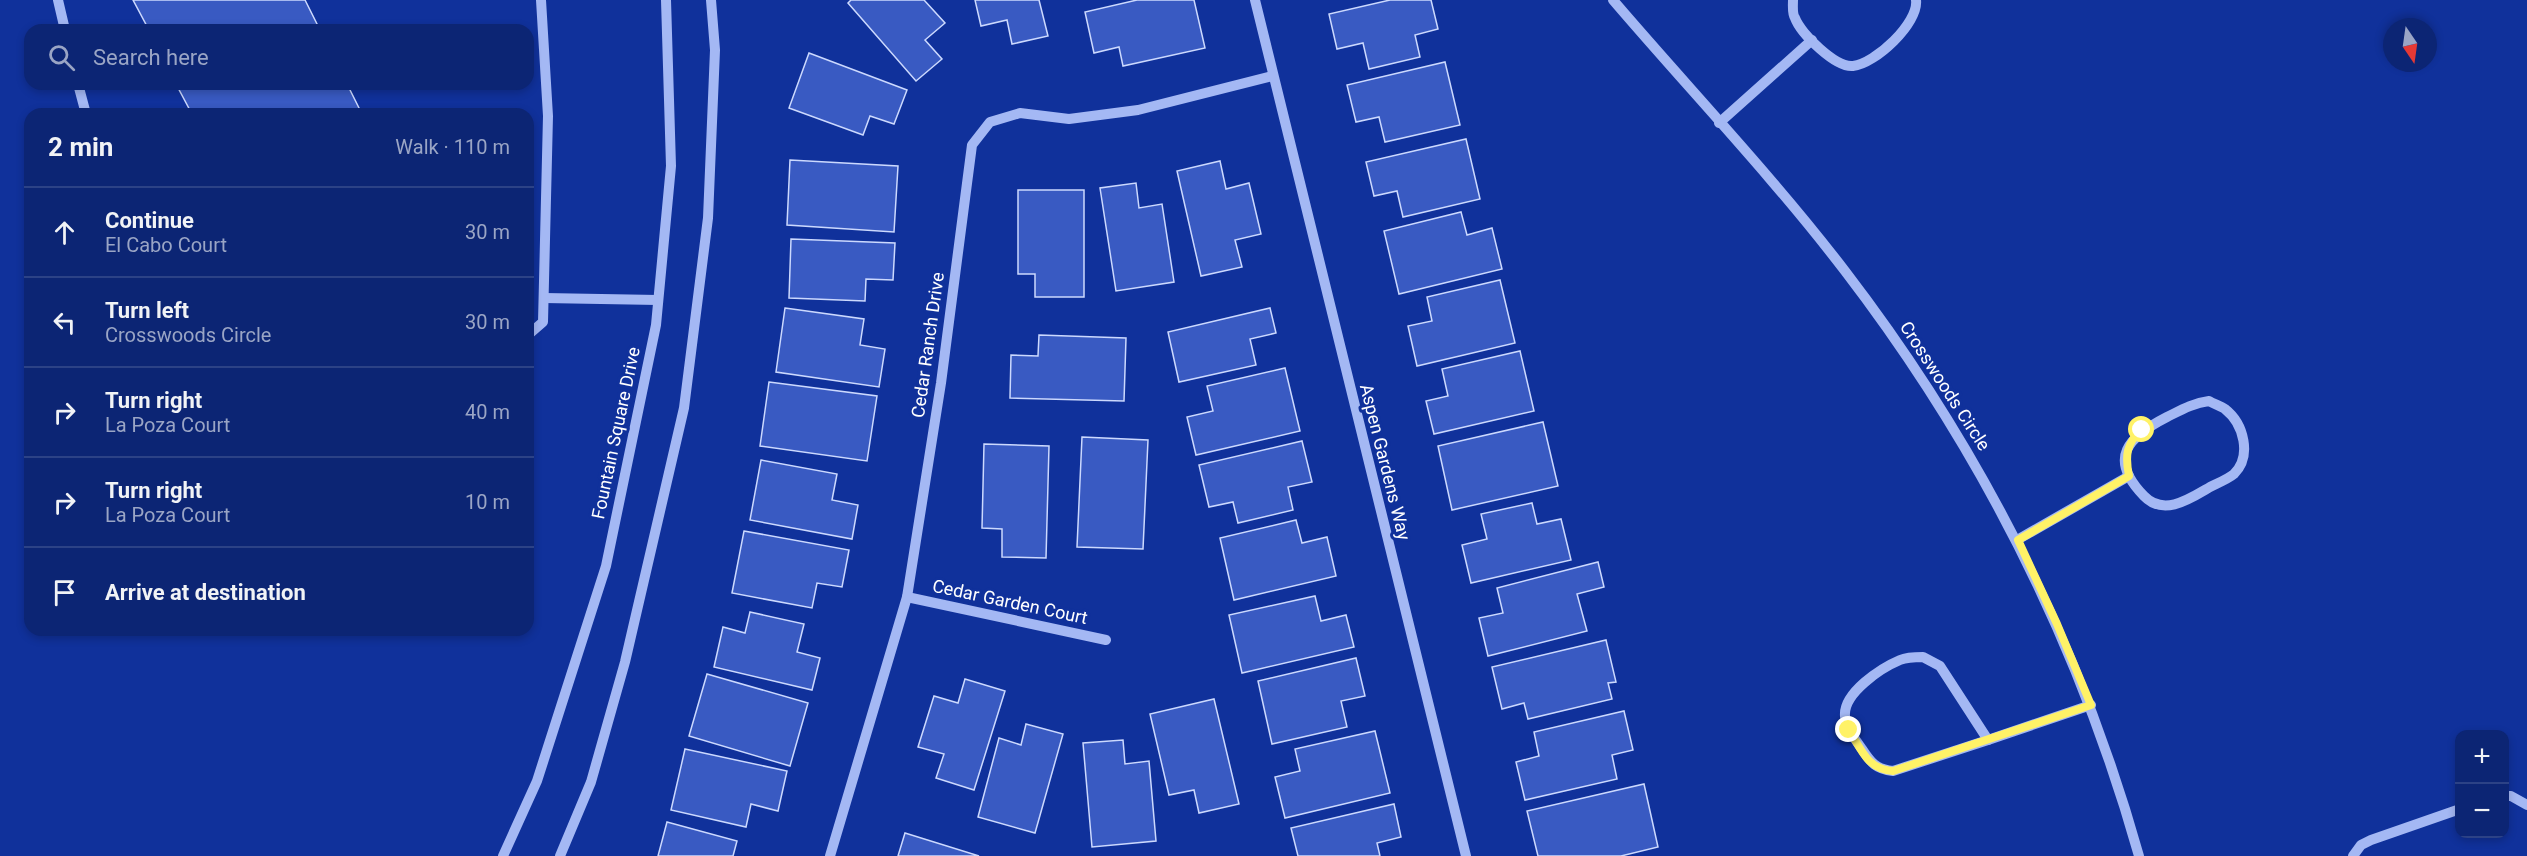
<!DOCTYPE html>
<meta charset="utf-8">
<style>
:root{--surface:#0c2574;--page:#152d79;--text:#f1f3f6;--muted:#9aa5c5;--line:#2c4286}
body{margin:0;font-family:Roboto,sans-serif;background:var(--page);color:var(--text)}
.controls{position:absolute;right:18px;bottom:18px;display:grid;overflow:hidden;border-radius:12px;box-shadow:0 3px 9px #0003}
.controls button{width:54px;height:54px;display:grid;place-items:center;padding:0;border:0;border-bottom:2px solid var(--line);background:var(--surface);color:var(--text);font:30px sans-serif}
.compass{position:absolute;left:2383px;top:18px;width:54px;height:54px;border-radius:50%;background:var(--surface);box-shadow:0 3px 9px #0003;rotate:167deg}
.stop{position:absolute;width:18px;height:18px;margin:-14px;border:4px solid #fff267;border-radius:50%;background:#fff}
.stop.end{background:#fff267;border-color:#fff;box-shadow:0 2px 6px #0008}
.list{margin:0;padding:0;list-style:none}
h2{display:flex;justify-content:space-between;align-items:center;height:78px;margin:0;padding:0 24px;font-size:26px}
h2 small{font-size:20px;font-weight:400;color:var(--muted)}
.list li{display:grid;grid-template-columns:39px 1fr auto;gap:18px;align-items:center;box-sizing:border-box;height:90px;padding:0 24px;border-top:2px solid var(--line)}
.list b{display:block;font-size:22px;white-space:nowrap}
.list p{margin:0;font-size:20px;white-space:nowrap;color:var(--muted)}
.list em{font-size:20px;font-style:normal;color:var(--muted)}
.icon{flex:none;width:33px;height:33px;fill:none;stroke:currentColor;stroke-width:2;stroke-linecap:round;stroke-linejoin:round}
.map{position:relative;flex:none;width:2527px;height:856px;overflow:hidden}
.search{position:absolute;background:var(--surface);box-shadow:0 3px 9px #0003;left:24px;top:24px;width:510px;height:66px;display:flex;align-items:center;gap:15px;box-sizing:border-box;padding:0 21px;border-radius:18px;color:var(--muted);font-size:22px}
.panel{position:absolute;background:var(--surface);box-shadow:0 3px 9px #0003;left:24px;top:108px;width:510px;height:528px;border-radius:18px}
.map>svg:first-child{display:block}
</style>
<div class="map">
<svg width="2527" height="856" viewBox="0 0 2527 856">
<rect width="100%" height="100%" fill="#10319b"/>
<g fill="#395ac2" stroke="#ccd9fe" stroke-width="1.5">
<polygon points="133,0 305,0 320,30 149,30"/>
<polygon points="851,0 924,0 945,23 925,40 942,59 916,81 848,3"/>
<polygon points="975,0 1039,0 1048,36 1012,44 1007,20 981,26"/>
<polygon points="1137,0 1194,0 1205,48 1123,66 1119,47 1094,53 1085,12"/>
<polygon points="1390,0 1431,0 1438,29 1415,35 1420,57 1369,69 1363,43 1337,49 1329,14"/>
<polygon points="809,53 907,90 894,124 870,116 863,135 789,108"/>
<polygon points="1445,62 1460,125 1385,142 1379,117 1356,122 1347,85"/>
<polygon points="176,84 347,84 362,114 192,114"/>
<polygon points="1466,139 1480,199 1403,217 1397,191 1374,196 1366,162"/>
<polygon points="790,160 898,166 894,232 787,225"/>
<polygon points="1220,161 1226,189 1249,183 1261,234 1235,240 1242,267 1201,276 1177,171"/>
<polygon points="1136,183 1139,208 1162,204 1174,282 1116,291 1100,188"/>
<polygon points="1018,190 1084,190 1084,297 1035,297 1035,274 1018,274"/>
<polygon points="1461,212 1467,235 1492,228 1502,269 1399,294 1384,231"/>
<polygon points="791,239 895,243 893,280 866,279 865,301 789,298"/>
<polygon points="1500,280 1515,343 1417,366 1408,326 1432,321 1427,297"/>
<polygon points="785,308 864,319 860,345 885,349 879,387 776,372"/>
<polygon points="1270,308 1276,333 1250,339 1256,365 1179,382 1168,332"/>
<polygon points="1039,335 1126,338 1124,401 1010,398 1011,355 1038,356"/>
<polygon points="1520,351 1534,411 1434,434 1426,401 1448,396 1442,369"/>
<polygon points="1285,368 1300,431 1196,455 1187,417 1213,411 1207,386"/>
<polygon points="769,382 877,396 867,461 760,446"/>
<polygon points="1543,422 1558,486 1452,510 1438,446"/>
<polygon points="1082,437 1148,440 1143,549 1077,547"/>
<polygon points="1302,441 1312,482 1288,487 1293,510 1238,523 1233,502 1209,507 1199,465"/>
<polygon points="984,444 1049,446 1046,558 1002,557 1002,529 982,528"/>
<polygon points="761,460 837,474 832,500 858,505 852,539 750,520"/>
<polygon points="1532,503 1537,524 1561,519 1571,560 1471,583 1462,545 1487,539 1481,514"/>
<polygon points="1296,520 1302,543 1327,537 1336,576 1234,600 1220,538"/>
<polygon points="744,531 849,550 842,587 817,583 812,608 732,593"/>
<polygon points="1598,562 1604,587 1577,594 1587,631 1488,656 1479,618 1503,613 1497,588"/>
<polygon points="1315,596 1321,621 1346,615 1354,647 1242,673 1229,615"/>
<polygon points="750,612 804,624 797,652 820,658 812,690 714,667 723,627 745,633"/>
<polygon points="1606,640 1616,682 1608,683 1612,699 1528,719 1524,703 1502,709 1492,667"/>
<polygon points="1356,658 1365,696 1341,701 1347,727 1272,744 1258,681"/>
<polygon points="707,674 808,703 790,766 689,736"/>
<polygon points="965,679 1005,691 974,790 936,778 944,754 918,747 934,696 958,703"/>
<polygon points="1214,699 1239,804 1199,813 1194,790 1169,795 1150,714"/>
<polygon points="1624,711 1633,750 1612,755 1617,779 1525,800 1516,762 1539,756 1534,732"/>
<polygon points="1026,724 1063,734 1035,833 978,817 999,738 1021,745"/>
<polygon points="1375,731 1390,793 1285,818 1275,777 1300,771 1295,749"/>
<polygon points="1123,740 1125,764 1149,761 1156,841 1092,847 1083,743"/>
<polygon points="685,749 787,771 778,811 751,804 746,827 671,810"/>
<polygon points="1644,784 1658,847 1621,856 1538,856 1527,811"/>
<polygon points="1394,804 1401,837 1377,843 1380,856 1298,856 1291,828"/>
<polygon points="667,822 737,841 733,856 658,856"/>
<polygon points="905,833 979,856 898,856"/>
</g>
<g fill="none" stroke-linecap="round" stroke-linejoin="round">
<g stroke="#a4b8f4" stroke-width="10">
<polyline points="58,0 65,30"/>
<polyline points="1255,0 1466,856"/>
<path d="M1613 0C1690 90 1773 177 1845 271 1980 447 2079 643 2139 856"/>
<path d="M1793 0C1793 5 1792 14 1795 18 1801 34 1836 68 1853 66 1875 64 1919 23 1916 0"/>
<polyline points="78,84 86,114"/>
<polyline points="1719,123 1812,40"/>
<polyline points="544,298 658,300"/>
<polyline points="528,335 543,322 548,116 541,0"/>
<path d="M2209 401C2214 404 2221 406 2225 409 2244 424 2252 456 2234 474 2228 479 2218 483 2210 487 2191 498 2164 517 2144 496 2107 458 2128 437 2167 417 2181 410 2193 403 2209 401Z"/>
<polyline points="2017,540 2129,476"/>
<polyline points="907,597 1106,640"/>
<path d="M1923 657 1940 666 1988 740 1893 771C1876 769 1871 763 1862 749 1855 739 1846 728 1845 716 1843 693 1881 668 1900 660 1907 657 1916 657 1923 657Z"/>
<polyline points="1988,740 2091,705"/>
<polyline points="2504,796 2511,796 2527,805"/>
<polyline points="503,856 537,781 606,566 656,325 671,166 666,0"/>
<polyline points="560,856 591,782 625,662 684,408 708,218 715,50 711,0"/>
<polyline points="830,856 907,597 941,383 972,145 990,122 1020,113 1069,119 1138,110 1272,76"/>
<polyline points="2353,856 2361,845 2371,840 2460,809"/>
</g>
</g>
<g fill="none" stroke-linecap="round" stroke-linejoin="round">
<path stroke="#fff267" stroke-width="8" d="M1849 730C1862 750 1867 769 1893 771L2091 705 2057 624 2018 540 2129 476C2125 456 2126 443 2142 430"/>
</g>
<g text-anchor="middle" stroke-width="6" stroke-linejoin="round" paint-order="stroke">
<g font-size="18" fill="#fff" stroke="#10319b">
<text transform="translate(928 345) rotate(-82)" y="6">Cedar Ranch Drive</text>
<text transform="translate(1945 386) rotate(57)" y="6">Crosswoods Circle</text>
<text transform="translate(616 433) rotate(-78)" y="6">Fountain Square Drive</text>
<text transform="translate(1385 462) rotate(76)" y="6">Aspen Gardens Way</text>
<text transform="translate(1010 602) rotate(12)" y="6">Cedar Garden Court</text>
</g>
</g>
</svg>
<div class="controls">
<button>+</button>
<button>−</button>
</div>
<svg class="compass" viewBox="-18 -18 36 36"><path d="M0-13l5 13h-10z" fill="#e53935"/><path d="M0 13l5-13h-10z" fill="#9aa5c5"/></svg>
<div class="stop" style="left:2142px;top:430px"></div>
<div class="stop end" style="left:1849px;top:730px"></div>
<div class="search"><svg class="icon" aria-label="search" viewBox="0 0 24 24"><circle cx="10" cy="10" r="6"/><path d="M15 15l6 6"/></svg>Search here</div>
<section class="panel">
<h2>2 min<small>Walk · 110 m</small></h2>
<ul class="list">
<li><svg class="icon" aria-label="ahead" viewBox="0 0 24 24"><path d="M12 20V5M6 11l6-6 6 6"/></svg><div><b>Continue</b><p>El Cabo Court</p></div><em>30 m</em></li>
<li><svg class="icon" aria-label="left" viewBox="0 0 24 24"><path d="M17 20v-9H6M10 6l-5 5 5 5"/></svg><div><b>Turn left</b><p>Crosswoods Circle</p></div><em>30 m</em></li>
<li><svg class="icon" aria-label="right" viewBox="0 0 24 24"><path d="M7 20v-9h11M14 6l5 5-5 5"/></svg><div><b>Turn right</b><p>La Poza Court</p></div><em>40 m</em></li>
<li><svg class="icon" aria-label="right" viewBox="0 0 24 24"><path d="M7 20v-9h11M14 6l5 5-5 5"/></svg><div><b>Turn right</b><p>La Poza Court</p></div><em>10 m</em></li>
<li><svg class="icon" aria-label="arrive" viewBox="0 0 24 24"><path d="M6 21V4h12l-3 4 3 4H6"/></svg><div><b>Arrive at destination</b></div></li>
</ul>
</section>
</div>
